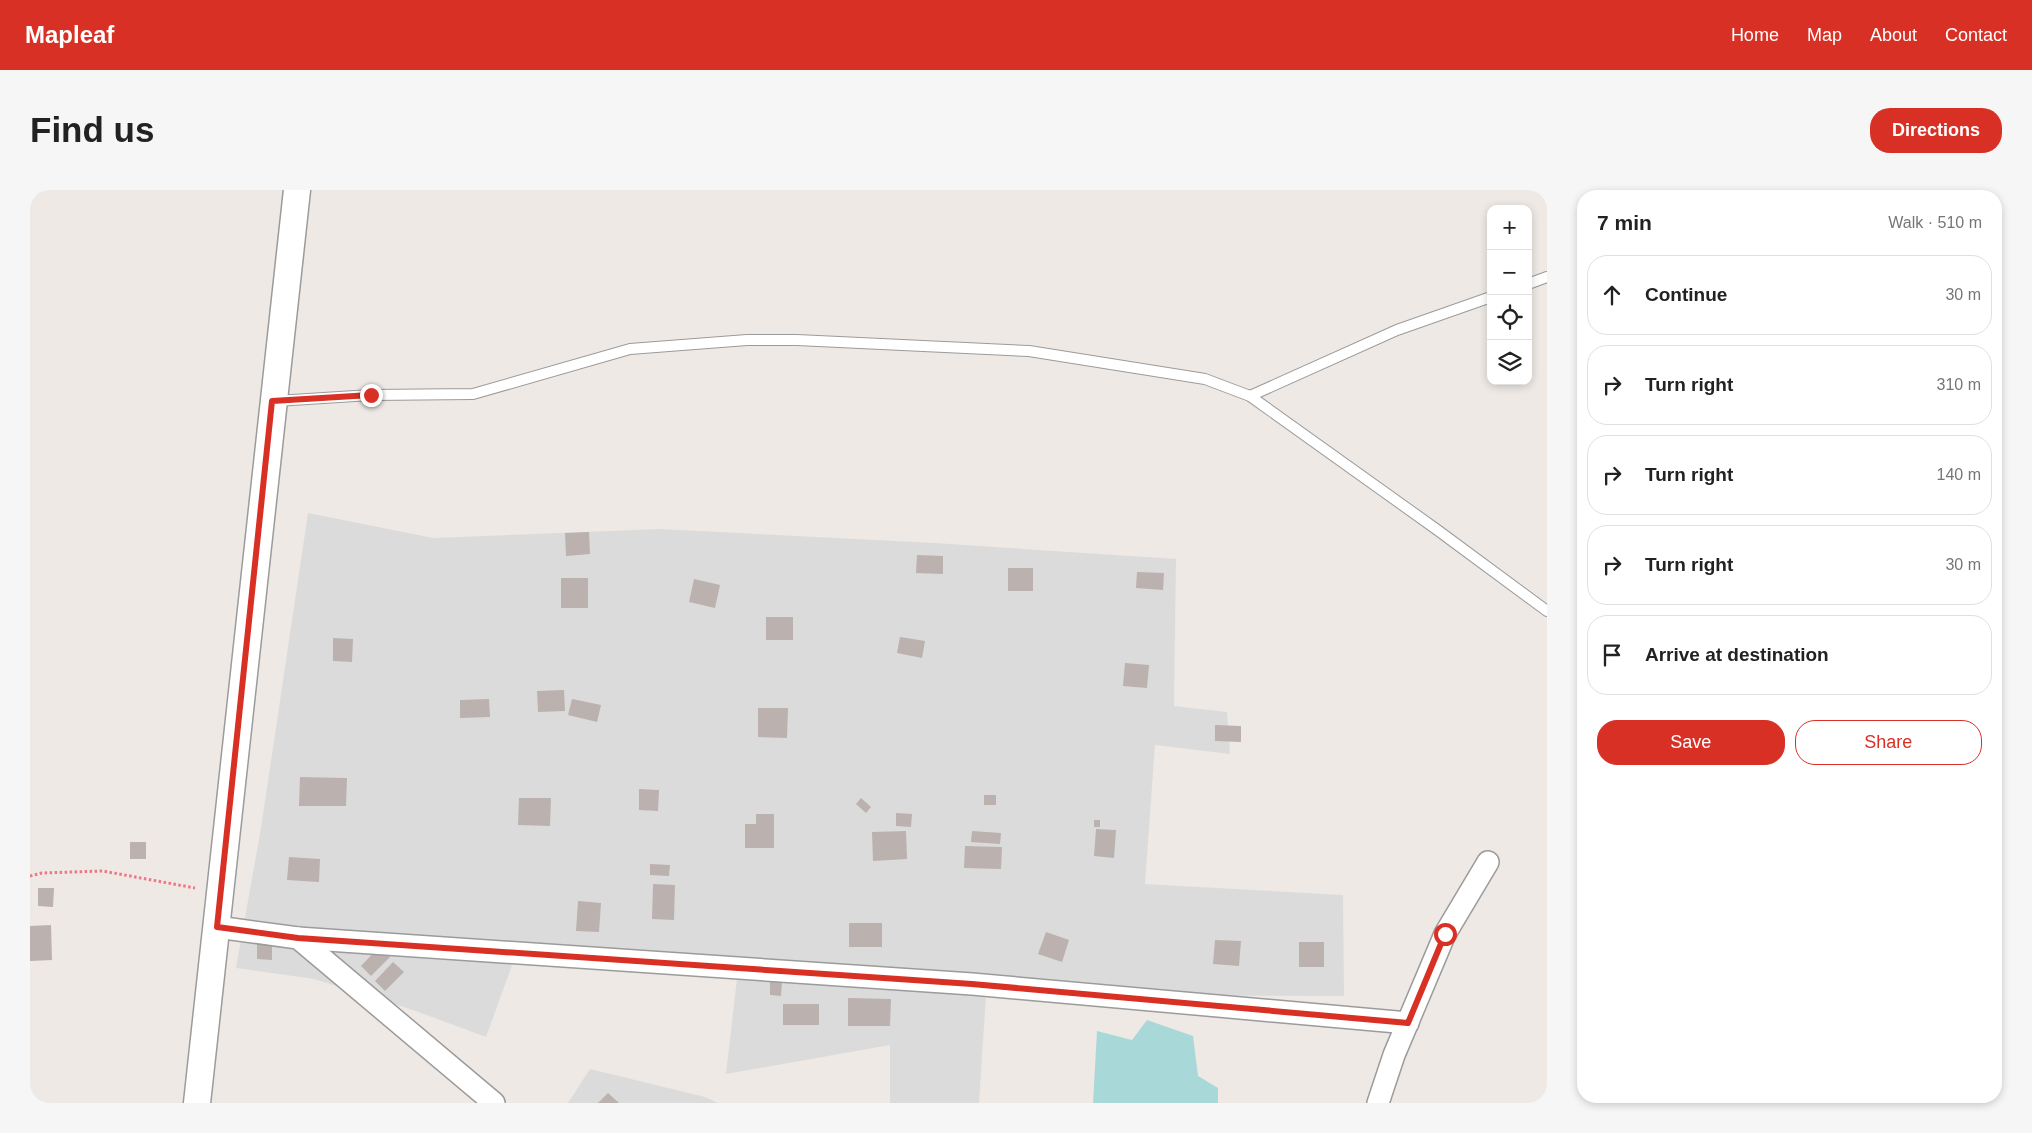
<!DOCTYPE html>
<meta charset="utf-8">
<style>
:root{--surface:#fff;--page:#f6f6f6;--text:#222;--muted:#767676;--line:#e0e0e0;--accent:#d93025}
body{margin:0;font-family:Arial,sans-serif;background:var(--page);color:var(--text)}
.controls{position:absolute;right:15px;top:15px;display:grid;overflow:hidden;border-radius:10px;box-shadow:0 2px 8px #0003}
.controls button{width:45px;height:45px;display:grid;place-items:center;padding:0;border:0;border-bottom:1px solid var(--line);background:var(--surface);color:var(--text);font:25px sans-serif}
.stop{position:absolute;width:15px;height:15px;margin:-11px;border:4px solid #d93025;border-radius:50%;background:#fff}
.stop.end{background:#d93025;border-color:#fff;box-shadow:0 1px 5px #0008}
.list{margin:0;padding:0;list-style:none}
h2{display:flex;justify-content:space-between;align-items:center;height:65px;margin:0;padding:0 20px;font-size:21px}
h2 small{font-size:16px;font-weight:400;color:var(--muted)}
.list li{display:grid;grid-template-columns:32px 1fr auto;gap:15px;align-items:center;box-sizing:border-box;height:80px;margin:0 10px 10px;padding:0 10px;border:1px solid var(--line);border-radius:20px}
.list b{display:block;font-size:19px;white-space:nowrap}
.list em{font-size:16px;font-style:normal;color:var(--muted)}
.actions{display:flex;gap:10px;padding:15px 20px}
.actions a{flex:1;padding:11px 0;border:1px solid var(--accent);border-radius:20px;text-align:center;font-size:18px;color:var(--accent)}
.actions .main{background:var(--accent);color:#fff}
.icon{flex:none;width:28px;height:28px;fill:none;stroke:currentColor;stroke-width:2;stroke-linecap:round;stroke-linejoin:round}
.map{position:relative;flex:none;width:1517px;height:913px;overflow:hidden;border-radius:20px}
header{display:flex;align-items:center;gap:30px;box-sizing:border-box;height:70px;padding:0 25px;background:var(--accent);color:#fff}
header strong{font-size:24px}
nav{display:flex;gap:28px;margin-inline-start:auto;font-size:18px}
.intro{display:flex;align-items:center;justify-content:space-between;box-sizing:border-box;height:120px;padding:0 30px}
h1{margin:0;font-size:35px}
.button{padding:12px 22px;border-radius:20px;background:var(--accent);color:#fff;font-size:18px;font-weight:700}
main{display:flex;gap:30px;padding:0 30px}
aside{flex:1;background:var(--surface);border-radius:20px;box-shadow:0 2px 8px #0003}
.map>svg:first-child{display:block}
</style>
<header>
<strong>Mapleaf</strong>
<nav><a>Home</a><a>Map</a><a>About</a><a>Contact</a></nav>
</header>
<div class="intro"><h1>Find us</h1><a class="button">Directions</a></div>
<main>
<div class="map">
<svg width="1517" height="913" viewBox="0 0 1517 913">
<rect width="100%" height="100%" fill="#eee9e5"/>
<g fill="#dcdbdc">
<polygon points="278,323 403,348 630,339 905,353 1146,369 1144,516 1197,522 1200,564 1125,555 1115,694 1313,705 1314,806 956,805 949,913 860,913 860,855 696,884 707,788 484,770 456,847 383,820 284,789 206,778 231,638"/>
<polygon points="560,879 675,907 688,913 538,913"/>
</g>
<polygon fill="#a9d8d8" points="1117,830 1163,846 1168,886 1188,898 1188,913 1063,913 1067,841 1102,850"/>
<g fill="#bbb1ae">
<polygon points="559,342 560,364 536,366 535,343"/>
<polygon points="887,365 913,366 913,384 886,383"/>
<rect x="978" y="378" width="25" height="23"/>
<polygon points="1107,382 1134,383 1133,400 1106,398"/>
<rect x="531" y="388" width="27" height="30"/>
<polygon points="664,389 690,395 685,418 659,412"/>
<rect x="736" y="427" width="27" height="23"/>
<polygon points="870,447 895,451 892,468 867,463"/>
<polygon points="303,448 323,449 322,472 303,471"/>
<polygon points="1095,473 1119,475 1117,498 1093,496"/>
<polygon points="534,500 535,521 508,522 507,501"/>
<polygon points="459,509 460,527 430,528 430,510"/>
<polygon points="542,509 571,515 567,532 538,525"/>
<polygon points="728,518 758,518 757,548 728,547"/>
<polygon points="1185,535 1211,536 1211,552 1185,551"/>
<polygon points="270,587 317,588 316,616 269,616"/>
<polygon points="609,599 629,600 628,621 609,620"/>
<rect x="954" y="605" width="12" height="10"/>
<polygon points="489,608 521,608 520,636 488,635"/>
<polygon points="831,608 841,617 836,623 826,614"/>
<polygon points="866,623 882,624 881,637 866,636"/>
<polygon points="726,624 744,624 744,658 715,658 715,634 726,634"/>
<rect x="1064" y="630" width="6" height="7"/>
<polygon points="1066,639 1086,640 1084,668 1064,666"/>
<polygon points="876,641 877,669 843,671 842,642"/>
<polygon points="942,641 971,643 970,654 941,652"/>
<rect x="100" y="652" width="16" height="17"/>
<polygon points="935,656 972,657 971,679 934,678"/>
<polygon points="259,667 290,669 289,692 257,690"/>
<polygon points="620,674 640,675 639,686 620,685"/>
<polygon points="623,694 645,695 644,730 622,729"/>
<polygon points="8,698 24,698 23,717 8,716"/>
<polygon points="548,711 571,713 569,742 546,741"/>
<rect x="819" y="733" width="33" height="24"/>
<polygon points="21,735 22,770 0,771 0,736"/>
<polygon points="1016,742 1039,750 1032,772 1008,764"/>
<polygon points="1185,750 1211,751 1209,776 1183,774"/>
<polygon points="227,751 242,751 242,770 227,769"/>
<rect x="1269" y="752" width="25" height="25"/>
<polygon points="349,757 360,767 341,786 331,776"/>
<polygon points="363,772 374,782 355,801 345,791"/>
<polygon points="740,791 752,791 751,806 740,805"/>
<polygon points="818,808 861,809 860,836 818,836"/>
<rect x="753" y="814" width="36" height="21"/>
<polygon points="578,903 589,913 568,913"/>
</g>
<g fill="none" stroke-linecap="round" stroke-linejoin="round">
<g stroke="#9b9b9b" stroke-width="12">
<g id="service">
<polyline points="1498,94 1517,87"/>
<polyline points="1461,107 1367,140 1220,206 1406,339 1517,421"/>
<polyline points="246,211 341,205 443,204 600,159 717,150 767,150 999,161 1175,189 1220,206"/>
</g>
</g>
<g stroke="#9b9b9b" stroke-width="24">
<g id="minor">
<polyline points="187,737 268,748 464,913"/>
<polyline points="268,748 942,794 1378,833"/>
<polyline points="1348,913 1364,865 1415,744 1458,672"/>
</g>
</g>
<g stroke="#9b9b9b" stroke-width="29">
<polyline id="tertiary" points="167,913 267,0"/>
</g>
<polyline stroke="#ee7786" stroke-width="3" stroke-dasharray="2.5 2.5" stroke-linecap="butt" points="0,686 12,683 73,681 165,698"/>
<use href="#service" stroke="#fff" stroke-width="10"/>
<use href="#minor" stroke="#fff" stroke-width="21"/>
<use href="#tertiary" stroke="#fff" stroke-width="26"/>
</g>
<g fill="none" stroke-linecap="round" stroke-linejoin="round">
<polyline stroke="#d93025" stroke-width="6" points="341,205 242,211 187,737 268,748 942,794 1378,833 1415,744"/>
</g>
</svg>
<div class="controls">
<button>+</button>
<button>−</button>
<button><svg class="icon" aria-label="locate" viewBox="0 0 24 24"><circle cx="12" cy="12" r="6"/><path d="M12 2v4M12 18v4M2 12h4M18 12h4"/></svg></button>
<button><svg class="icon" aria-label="layers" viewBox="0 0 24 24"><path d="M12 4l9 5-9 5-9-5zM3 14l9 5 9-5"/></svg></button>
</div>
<div class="stop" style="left:1415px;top:744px"></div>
<div class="stop end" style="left:341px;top:205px"></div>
</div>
<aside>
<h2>7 min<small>Walk · 510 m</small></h2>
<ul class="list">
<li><svg class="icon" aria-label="ahead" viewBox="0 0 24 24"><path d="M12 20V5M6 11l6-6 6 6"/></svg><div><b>Continue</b></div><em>30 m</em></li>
<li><svg class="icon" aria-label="right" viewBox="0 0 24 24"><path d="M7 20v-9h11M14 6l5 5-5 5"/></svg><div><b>Turn right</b></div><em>310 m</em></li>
<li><svg class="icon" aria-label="right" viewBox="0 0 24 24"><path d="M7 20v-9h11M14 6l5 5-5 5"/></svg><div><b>Turn right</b></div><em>140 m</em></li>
<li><svg class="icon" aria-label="right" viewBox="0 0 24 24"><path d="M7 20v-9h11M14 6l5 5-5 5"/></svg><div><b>Turn right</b></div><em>30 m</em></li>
<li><svg class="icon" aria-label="arrive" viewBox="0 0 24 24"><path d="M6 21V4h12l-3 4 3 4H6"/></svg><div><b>Arrive at destination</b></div></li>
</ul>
<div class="actions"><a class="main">Save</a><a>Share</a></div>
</aside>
</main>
